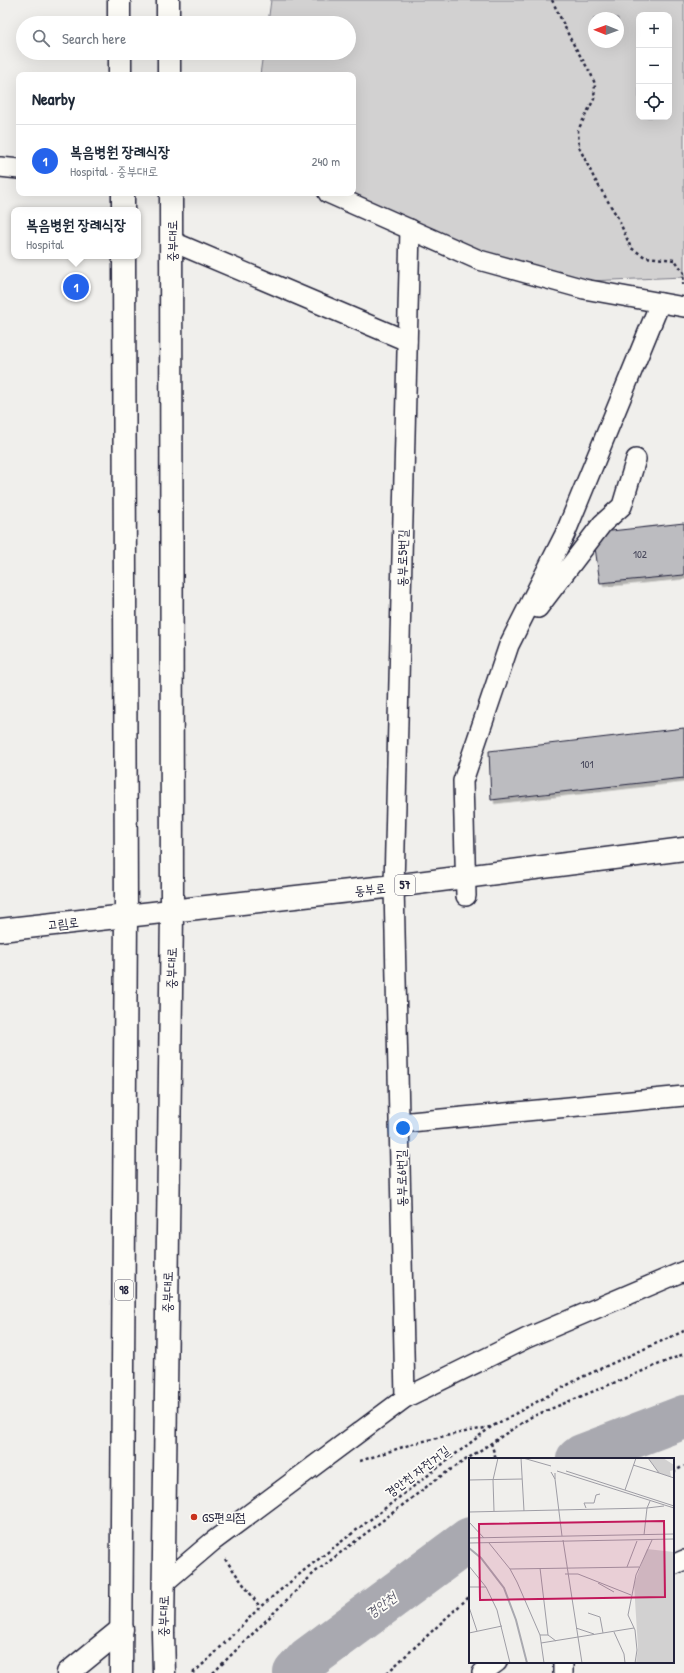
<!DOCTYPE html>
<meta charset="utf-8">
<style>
:root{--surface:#fff;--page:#f6f6f7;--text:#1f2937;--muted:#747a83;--line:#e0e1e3;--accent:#2563eb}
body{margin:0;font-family:"Patrick Hand","Poor Story",sans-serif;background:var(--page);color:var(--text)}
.controls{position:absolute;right:12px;top:12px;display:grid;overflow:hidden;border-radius:8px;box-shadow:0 4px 16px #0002}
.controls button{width:36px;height:36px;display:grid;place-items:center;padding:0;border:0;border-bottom:1px solid var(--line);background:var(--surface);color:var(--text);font:20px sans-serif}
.compass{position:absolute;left:588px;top:12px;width:36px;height:36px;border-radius:50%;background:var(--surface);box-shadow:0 4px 16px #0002;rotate:271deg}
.you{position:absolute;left:403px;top:1128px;width:14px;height:14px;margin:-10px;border:3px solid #fff;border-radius:50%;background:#1a73e8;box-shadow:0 0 0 6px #1a73e833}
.badge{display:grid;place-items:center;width:26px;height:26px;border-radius:50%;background:var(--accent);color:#fff;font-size:13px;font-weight:700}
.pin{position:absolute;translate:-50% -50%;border:2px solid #fff;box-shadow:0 1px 4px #0006}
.popup{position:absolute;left:11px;top:207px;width:130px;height:52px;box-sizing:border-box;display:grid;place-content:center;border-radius:8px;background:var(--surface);filter:drop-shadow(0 1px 3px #0005);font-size:13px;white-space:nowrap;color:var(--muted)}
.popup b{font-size:15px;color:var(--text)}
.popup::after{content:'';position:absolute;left:50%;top:100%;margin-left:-8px;border:8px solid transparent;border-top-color:var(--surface)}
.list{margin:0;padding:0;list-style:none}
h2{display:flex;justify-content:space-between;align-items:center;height:52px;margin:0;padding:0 16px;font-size:17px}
h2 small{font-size:13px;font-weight:400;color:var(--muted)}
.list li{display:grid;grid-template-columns:26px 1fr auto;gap:12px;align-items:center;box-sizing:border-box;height:72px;padding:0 16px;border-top:1px solid var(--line)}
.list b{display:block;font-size:15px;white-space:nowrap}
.list p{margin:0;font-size:13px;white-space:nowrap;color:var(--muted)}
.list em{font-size:13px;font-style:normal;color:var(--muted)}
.icon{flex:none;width:22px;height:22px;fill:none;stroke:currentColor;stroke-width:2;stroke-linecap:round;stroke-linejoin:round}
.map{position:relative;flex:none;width:684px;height:1673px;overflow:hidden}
.search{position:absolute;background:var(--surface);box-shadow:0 4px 16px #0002;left:16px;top:16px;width:340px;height:44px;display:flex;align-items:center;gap:10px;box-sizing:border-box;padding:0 14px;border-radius:22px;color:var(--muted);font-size:15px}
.panel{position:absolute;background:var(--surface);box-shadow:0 4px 16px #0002;left:16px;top:72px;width:340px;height:124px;border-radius:8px}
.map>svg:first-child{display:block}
</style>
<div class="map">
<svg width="684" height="1673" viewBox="0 0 684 1673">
<defs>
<filter id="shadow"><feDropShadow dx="3.5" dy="3.5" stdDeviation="0" flood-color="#0004"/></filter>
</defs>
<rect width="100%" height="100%" fill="#f0efec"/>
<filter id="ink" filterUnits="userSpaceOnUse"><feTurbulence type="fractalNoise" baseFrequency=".025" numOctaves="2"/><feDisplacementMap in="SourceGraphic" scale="8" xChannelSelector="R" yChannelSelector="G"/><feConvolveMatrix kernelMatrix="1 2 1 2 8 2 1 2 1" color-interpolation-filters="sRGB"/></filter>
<g filter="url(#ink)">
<path fill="#d2d1d1" stroke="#7a7a86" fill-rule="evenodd" d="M271 0H684V277L564 282 410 229 331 193H353V75H260L263 53H349V23H268ZM639 15H669V117H639ZM594 18H618V42H594Z"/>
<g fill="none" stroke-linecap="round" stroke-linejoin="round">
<g stroke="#a9a9b0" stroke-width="44">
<polyline points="578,1459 582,1456 684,1417"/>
<polyline points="295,1673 308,1659 470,1539"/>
</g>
</g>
<g fill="#bcbcc0" stroke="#22223b" filter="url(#shadow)">
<polygon points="684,523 684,575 600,583 593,533"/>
<polygon points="684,728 684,778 491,800 489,751"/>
</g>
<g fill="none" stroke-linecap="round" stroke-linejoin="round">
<g stroke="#22223b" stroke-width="22">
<g id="minor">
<polyline points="0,167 19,169"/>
<polyline points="328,193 479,260 584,289 684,307"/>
<polyline points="171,241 407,341"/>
<polyline points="538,608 602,524 622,506 636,459"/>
<polyline points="466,896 463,781 509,645 565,534 660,303"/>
<polyline points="400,1123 684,1096"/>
<polyline points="405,1398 394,886 410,229"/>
<polyline points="673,1565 684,1560"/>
<polyline points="164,1583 212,1542 405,1398 527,1338 684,1271"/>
<polyline points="563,1662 563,1673"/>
<polyline points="482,1673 497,1662"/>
</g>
</g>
<g stroke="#22223b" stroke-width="25">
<polyline id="tertiary" points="0,930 126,916"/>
</g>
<g stroke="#22223b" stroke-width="25">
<polyline id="secondary" points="68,1673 122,1629"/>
</g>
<g stroke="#22223b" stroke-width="25">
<g id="primary">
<polyline points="119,0 119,23"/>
<polyline points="168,0 168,23"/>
<polyline points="120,53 120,75"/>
<polyline points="169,53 169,75"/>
<polyline points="123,193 123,210"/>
<polyline points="126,916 394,886 684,849"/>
<polyline points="121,1673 126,916 124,256"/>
<polyline points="164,1673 163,1633 172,911 171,193"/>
</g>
</g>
<g stroke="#22223b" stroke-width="2.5" stroke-dasharray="3 3" stroke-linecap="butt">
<polyline points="552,0 571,40 591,74 595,84 594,99 578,130 579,147 594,178 618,218 631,248 645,257 675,260 684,273 683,285"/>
<polyline points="491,1443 496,1459"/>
<polyline points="360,1461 412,1444 445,1436 490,1427"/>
<polyline points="673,1472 684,1466"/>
<polyline points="225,1559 260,1607"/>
<polyline points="193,1673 211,1657 260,1607 307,1568 491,1427 582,1377 684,1331"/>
<polyline points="213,1673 314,1573 438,1478 531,1417 684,1354"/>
<polyline points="387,1673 470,1596"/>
</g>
<use href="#minor" stroke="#fdfcf7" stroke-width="19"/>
<use href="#tertiary" stroke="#fdfcf7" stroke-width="22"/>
<use href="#secondary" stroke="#fdfcf7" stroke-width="22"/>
<use href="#primary" stroke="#fdfcf7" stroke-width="22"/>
</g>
</g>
<circle fill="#c8321e" stroke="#fdfcf7" stroke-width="1.5" cx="194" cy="1517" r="4"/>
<g text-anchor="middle" stroke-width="3.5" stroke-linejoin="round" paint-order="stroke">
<g font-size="11" fill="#48485c">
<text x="640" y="558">102</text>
<text x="587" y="768">101</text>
</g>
<g fill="#fdfcf7" stroke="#646373" stroke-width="1">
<rect x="395" y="875" width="20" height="20" rx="3"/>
<rect x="115" y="1280" width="18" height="20" rx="3"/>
</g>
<g font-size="12" font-weight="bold" fill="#22223b">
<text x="405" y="889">57</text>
<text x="124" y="1294">98</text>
</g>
<g font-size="13" fill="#22223b" stroke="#fdfcf7">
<text transform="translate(172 241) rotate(-90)" y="5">중부대로</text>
<text transform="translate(402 558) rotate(-89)" y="5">동부로5번길</text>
<text transform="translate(370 889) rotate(-6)" y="5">동부로</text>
<text transform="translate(63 923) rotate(-6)" y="5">고림로</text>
<text transform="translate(171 968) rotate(-89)" y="5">중부대로</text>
<text transform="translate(401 1178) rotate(-91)" y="5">동부로6번길</text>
<text transform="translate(167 1292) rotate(-89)" y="5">중부대로</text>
<text transform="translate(417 1471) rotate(-37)" y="5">경안천 자전거길</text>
<text transform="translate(163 1616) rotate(-89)" y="5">중부대로</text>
</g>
<g font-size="13" fill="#22223b" stroke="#fdfcf7" text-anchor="start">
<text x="202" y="1522">GS편의점</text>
</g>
<g font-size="14" font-style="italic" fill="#58586a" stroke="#fdfcf7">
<text transform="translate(381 1605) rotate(-36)" y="5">경안천</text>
</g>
</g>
<g transform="translate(469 1458)">
<rect width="205" height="205" fill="#f0efec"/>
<path d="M179 0H194L205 7V12L201 13 202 19 190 15ZM178 91 205 94V205H167L169 190 165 126Z" fill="#d2d1d1"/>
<path fill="none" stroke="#a9a9b0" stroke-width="2" d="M0 90 12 100 35 130 47 162 58 205"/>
<path fill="none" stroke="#9e9da5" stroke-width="1" d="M52 0 55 53M54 0 82 8M164 7 190 15 179 0M88 13 205 50M97 13 205 48M82 14 86 21V15M190 15 205 20M86 21 93 78M0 22 53 21M156 32 167 0M181 43 178 50 195 48M117 50 115 45H125L127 37 131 36M25 53 24 22 29 0M0 54 178 50 175 77M0 64 15 80M0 80 205 76M94 82 113 205M0 85 205 81M20 85 41 111 48 124 71 177 75 205M0 108 17 129 28 152 41 205M158 109 168 83M71 110 79 177M41 111 170 109M96 116H109L162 137M129 125 145 134M0 129H17M0 149 8 173M119 155 131 159 134 175M107 170 125 176M145 174 155 196 156 205M0 175 33 168M71 177H79L87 183M72 185 165 170M166 205 168 192 166 172 159 157 167 117 183 82"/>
<path fill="#c2185b" fill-opacity="0.15" stroke="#c2185b" stroke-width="2" d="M195 63 196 139 11 142 10 66Z"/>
<rect width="205" height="205" fill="none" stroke="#22223b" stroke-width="2"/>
</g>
</svg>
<div class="controls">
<button>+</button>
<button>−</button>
<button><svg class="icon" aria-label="locate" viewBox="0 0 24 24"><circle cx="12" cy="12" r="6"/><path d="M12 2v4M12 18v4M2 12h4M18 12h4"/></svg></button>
</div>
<svg class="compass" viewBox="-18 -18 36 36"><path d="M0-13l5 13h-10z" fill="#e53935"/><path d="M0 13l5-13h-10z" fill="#747a83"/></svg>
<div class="you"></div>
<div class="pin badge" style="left:76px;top:287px">1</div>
<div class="popup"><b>복음병원 장례식장</b>Hospital</div>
<div class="search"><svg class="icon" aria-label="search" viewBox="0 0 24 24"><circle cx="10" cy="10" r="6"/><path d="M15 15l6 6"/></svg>Search here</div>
<section class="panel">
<h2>Nearby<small></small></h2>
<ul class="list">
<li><span class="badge">1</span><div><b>복음병원 장례식장</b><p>Hospital · 중부대로</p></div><em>240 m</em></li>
</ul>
</section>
</div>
